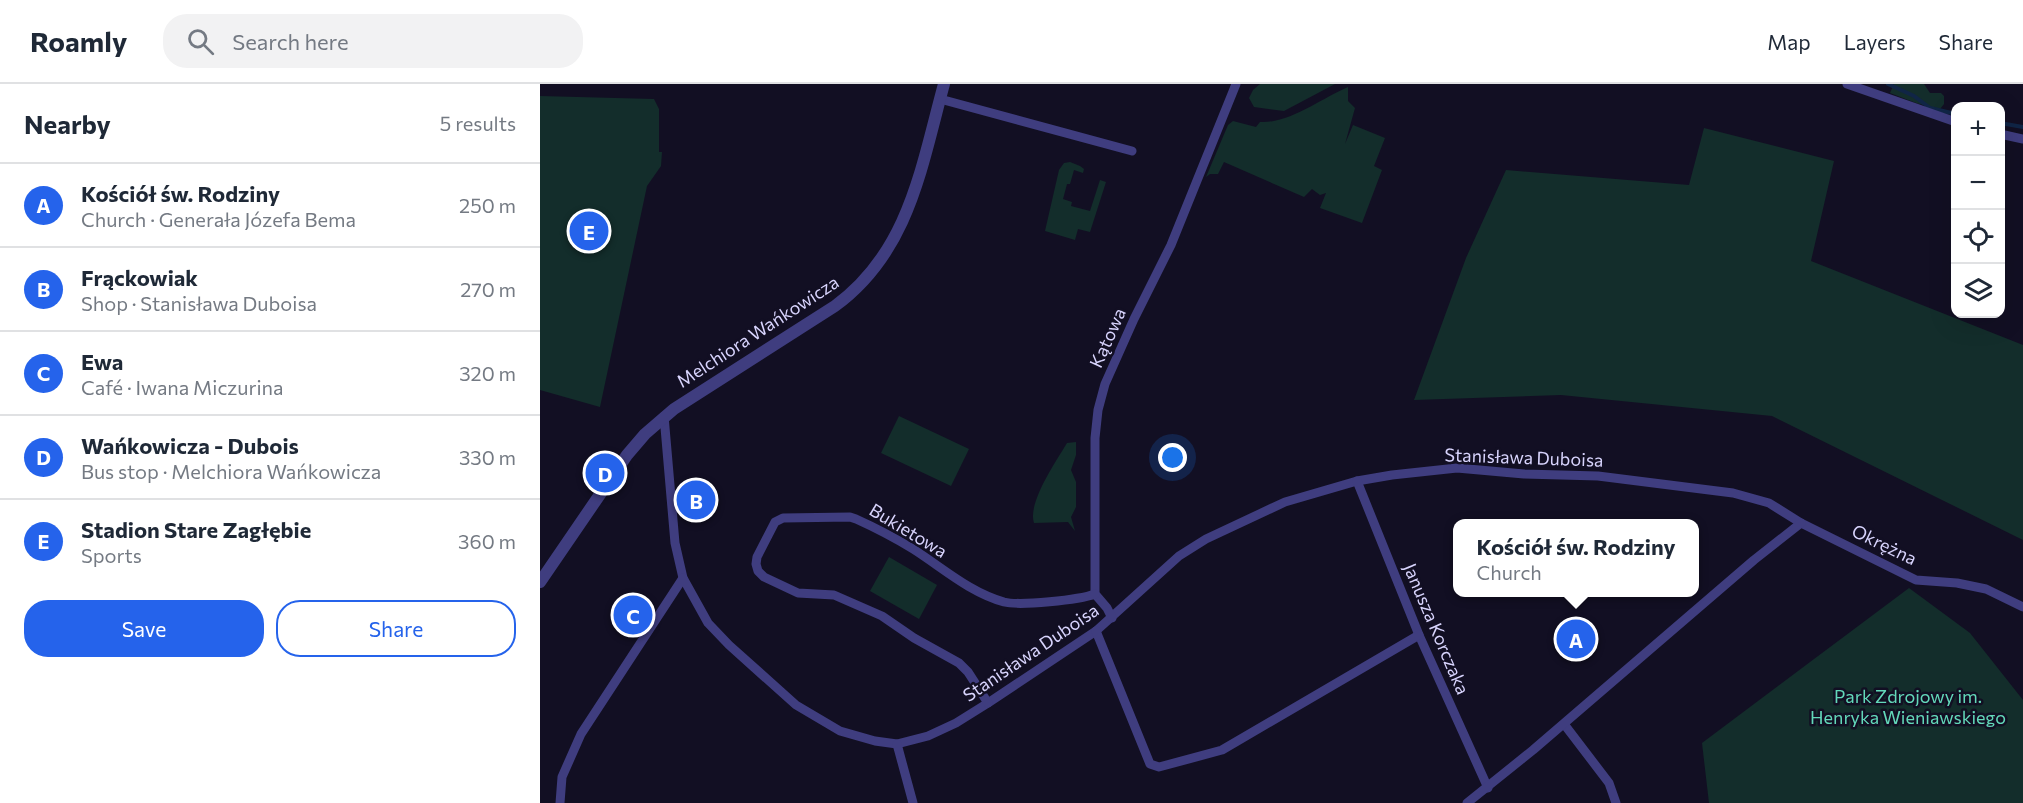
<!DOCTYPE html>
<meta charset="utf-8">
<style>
:root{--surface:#fff;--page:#f2f2f3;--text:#1f2937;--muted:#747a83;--line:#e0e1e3;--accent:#2563eb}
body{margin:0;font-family:Commissioner,sans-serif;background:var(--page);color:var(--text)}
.controls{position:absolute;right:18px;top:18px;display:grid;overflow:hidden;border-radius:12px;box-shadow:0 6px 24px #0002}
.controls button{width:54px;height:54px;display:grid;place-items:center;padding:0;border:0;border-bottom:2px solid var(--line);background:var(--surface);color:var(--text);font:30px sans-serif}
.you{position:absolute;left:633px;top:374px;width:21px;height:21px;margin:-15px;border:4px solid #fff;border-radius:50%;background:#1a73e8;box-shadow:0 0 0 9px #1a73e833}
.badge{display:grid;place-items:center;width:39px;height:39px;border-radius:50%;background:var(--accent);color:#fff;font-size:20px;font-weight:700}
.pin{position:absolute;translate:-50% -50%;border:3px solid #fff;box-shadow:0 2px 6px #0006}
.popup{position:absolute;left:913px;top:435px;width:246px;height:78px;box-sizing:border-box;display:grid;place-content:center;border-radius:12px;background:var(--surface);filter:drop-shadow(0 2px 4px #0005);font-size:20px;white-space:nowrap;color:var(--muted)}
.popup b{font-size:22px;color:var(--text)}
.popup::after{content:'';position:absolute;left:50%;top:100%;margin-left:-12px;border:12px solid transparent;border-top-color:var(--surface)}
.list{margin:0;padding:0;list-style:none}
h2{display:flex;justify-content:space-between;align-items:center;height:78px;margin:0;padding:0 24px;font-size:26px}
h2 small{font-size:20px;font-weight:400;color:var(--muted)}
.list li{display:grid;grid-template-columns:39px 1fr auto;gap:18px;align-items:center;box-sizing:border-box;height:84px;padding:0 24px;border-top:2px solid var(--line)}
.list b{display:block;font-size:22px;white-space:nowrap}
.list p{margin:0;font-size:20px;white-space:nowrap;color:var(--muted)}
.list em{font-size:20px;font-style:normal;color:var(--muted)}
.actions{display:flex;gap:12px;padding:18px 24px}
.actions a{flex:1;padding:14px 0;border:2px solid var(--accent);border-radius:24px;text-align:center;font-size:21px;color:var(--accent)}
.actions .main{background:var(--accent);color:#fff}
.icon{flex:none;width:33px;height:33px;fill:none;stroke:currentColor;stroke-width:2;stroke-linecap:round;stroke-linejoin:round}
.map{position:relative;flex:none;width:1483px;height:719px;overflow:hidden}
header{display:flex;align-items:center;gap:36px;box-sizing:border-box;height:84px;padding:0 30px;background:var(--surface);border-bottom:2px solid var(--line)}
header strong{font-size:28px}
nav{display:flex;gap:33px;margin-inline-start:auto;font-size:21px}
.search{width:420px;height:54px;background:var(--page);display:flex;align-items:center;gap:15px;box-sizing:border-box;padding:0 21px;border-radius:24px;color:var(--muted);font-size:22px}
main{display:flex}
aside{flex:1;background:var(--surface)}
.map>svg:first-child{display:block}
</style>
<header>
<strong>Roamly</strong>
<div class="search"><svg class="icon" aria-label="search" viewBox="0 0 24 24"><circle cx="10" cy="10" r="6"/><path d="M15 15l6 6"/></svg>Search here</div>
<nav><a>Map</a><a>Layers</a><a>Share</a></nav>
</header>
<main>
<aside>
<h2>Nearby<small>5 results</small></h2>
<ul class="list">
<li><span class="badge">A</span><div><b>Kościół św. Rodziny</b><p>Church · Generała Józefa Bema</p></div><em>250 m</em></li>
<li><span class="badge">B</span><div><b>Frąckowiak</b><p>Shop · Stanisława Duboisa</p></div><em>270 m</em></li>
<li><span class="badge">C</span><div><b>Ewa</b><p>Café · Iwana Miczurina</p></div><em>320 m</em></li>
<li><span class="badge">D</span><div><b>Wańkowicza - Dubois</b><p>Bus stop · Melchiora Wańkowicza</p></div><em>330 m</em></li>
<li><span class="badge">E</span><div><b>Stadion Stare Zagłębie</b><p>Sports</p></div><em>360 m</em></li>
</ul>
<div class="actions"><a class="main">Save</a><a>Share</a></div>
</aside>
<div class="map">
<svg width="1483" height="719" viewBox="0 0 1483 719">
<rect width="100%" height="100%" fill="#120f23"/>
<g fill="#132d2b">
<polygon points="720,0 795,0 744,27 714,23 709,14 713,6"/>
<polygon points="1354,0 1384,0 1390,9 1401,9 1404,12 1404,20 1400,25 1376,19 1350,9"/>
<path d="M808 3V17L815 24 805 60 813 41 845 54 834 82 842 86 822 139 780 124 786 109 780 111 772 105 764 113 684 78 678 90H670L666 93 688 41 693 37 716 43 720 38C749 40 782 14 808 3Z"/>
<polygon points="0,12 114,15 119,25 119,68 122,68 121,82 107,102 60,323 0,306"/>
<polygon points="1164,44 1294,77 1271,177 1483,261 1483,456 1232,332 1021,311 874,316 926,174 966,86 1149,101"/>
<polygon points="530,78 540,82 544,85 543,89 534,86 530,100 527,100 523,115 532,118 531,122 550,127 560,96 566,98 550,148 538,145 535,156 505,147 519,86 524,79"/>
<polygon points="359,332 429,365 411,402 341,369"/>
<path d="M536 358V371L531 386 536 398V423L531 433 535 447 528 438 494 439C487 419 517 376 527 359Z"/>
<polygon points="349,473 397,501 379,535 330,507"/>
<polygon points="1369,504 1430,549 1483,616 1483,719 1169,719 1162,659"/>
</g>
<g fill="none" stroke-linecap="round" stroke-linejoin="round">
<g stroke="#102546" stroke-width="4">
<polyline points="1348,0 1374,12 1390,24 1416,30"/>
<polyline points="1460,39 1483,43"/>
</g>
<g stroke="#3f3d7f" stroke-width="9">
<polyline points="1307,0 1416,38"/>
<polyline points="400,15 592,67"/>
<polyline points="1460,50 1483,55"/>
<polyline points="124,332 135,459 143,494 168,539 189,561 256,621 300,647 335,657 357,660 388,652 416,639 448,619 556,547 639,472 666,455 745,418 817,397 852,391 917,384 984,390 1058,392 1193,409 1229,419 1261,439 1376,496 1417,499 1446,505 1483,523"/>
<polyline points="817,397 879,551 948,704"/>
<polyline points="572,534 567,524 555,510 555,354 558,326 565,300 594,235 631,161 696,0"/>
<polyline points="556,547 610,680 619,683 682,666 879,551"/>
<path d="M448 619 428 588 419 579 374 554 342 532 294 511 258 509 224 493 218 487 216 480 217 473 235 438 243 434 310 433 316 435C336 444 355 454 373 465 403 484 429 508 464 518 480 522 539 516 555 510"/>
<polyline points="1024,640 1069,699 1076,719"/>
<polyline points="357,660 373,719"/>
<polyline points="20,719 22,693 41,650 143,494"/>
<polyline points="927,719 993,666 1214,476 1261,439"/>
</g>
<path stroke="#3f3d7f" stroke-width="12" d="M0 498 87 371 105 350 134 325 295 222C369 168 381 84 404 0"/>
</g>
<g text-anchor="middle" stroke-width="5" stroke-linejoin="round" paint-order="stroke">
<g font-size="18" fill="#d8d4fd" stroke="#120f23">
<text transform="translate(218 248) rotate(-33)" y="6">Melchiora Wańkowicza</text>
<text transform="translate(568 254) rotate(-66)" y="6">Kątowa</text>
<text transform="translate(984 374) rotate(2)" y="6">Stanisława Duboisa</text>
<text transform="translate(368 447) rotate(31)" y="6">Bukietowa</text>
<text transform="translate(1344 461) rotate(26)" y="6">Okrężna</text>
<text transform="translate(896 545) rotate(67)" y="6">Janusza Korczaka</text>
<text transform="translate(491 569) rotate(-34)" y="6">Stanisława Duboisa</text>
</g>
<g font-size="18" fill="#63d9ba" stroke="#120f23">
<text x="1368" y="619">Park Zdrojowy im.<tspan x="1368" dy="21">Henryka Wieniawskiego</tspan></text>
</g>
</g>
</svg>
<div class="controls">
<button>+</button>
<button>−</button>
<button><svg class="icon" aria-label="locate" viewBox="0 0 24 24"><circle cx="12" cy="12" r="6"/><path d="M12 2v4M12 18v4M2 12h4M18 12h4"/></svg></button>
<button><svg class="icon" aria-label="layers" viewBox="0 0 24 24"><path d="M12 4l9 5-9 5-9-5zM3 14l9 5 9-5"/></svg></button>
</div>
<div class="you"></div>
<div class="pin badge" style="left:1036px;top:555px">A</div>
<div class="popup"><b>Kościół św. Rodziny</b>Church</div>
<div class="pin badge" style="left:156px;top:416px">B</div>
<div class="pin badge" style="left:93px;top:531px">C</div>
<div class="pin badge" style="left:65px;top:389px">D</div>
<div class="pin badge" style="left:49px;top:147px">E</div>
</div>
</main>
